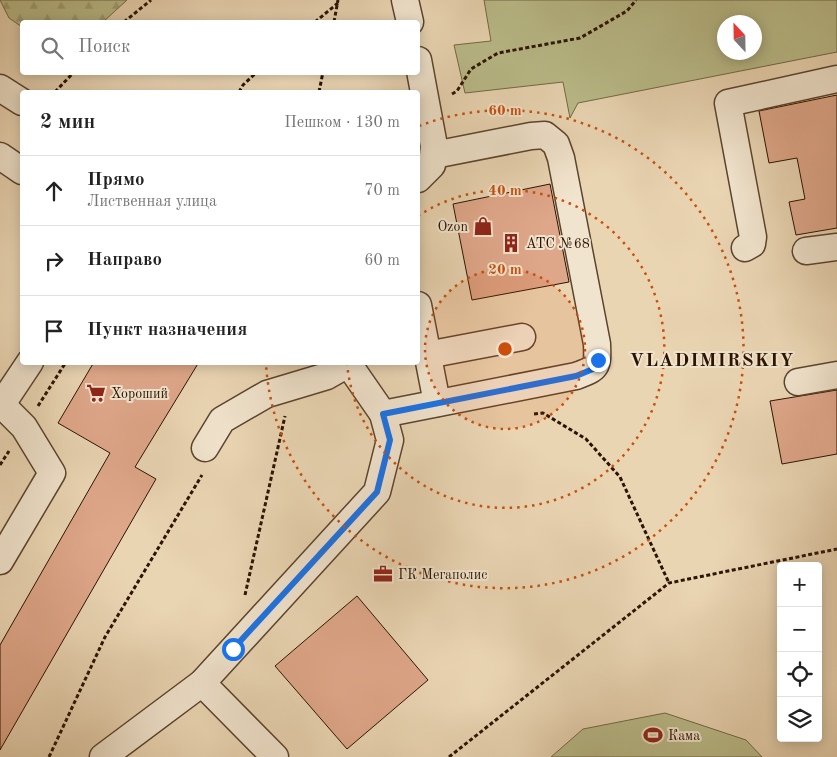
<!DOCTYPE html>
<html lang="ru">
<meta charset="utf-8">
<style>
:root{--surface:#fff;--page:#f2f2f2;--text:#222;--muted:#767676;--line:#e0e0e0}
body{margin:0;font-family:"Old Standard TT",serif;background:var(--page);color:var(--text)}
.controls{position:absolute;right:15px;bottom:15px;display:grid;overflow:hidden;border-radius:5px;box-shadow:0 2px 12px #0003}
.controls button{width:45px;height:45px;display:grid;place-items:center;padding:0;border:0;border-bottom:1px solid var(--line);background:var(--surface);color:var(--text);font:25px sans-serif}
.compass{position:absolute;left:717px;top:15px;width:45px;height:45px;border-radius:50%;background:var(--surface);box-shadow:0 2px 12px #0003;rotate:338deg}
.stop{position:absolute;width:15px;height:15px;margin:-11px;border:4px solid #1a73e8;border-radius:50%;background:#fff}
.stop.end{background:#1a73e8;border-color:#fff;box-shadow:0 1px 5px #0008}
.list{margin:0;padding:0;list-style:none}
h2{display:flex;justify-content:space-between;align-items:center;height:65px;margin:0;padding:0 20px;font-size:21px}
h2 small{font-size:16px;font-weight:400;color:var(--muted)}
.list li{display:grid;grid-template-columns:32px 1fr auto;gap:15px;align-items:center;box-sizing:border-box;height:70px;padding:0 20px;border-top:1px solid var(--line)}
.list b{display:block;font-size:19px;white-space:nowrap}
.list p{margin:0;font-size:16px;white-space:nowrap;color:var(--muted)}
.list em{font-size:16px;font-style:normal;color:var(--muted)}
.icon{flex:none;width:28px;height:28px;fill:none;stroke:currentColor;stroke-width:2;stroke-linecap:round;stroke-linejoin:round}
.map{position:relative;flex:none;width:837px;height:757px;overflow:hidden}
.search{position:absolute;background:var(--surface);box-shadow:0 2px 12px #0003;left:20px;top:20px;width:400px;height:55px;display:flex;align-items:center;gap:12px;box-sizing:border-box;padding:0 18px;border-radius:5px;color:var(--muted);font-size:19px}
.panel{position:absolute;background:var(--surface);box-shadow:0 2px 12px #0003;left:20px;top:90px;width:400px;height:275px;border-radius:5px}
.map>svg:first-child{display:block}
</style>
<div class="map">
<svg width="837" height="757" viewBox="0 0 837 757">
<defs>
<pattern id="forest-firs" width="22" height="20" patternUnits="userSpaceOnUse" patternTransform="scale(1.25)"><rect width="22" height="20" fill="#babc8a"/><path d="M5 1l3.5 6h-7zM16 11l3.5 6h-7z" fill="#a0a175"/></pattern>
</defs>
<rect width="100%" height="100%" fill="#ead5b3"/>
<filter id="stains"><feTurbulence type="fractalNoise" baseFrequency=".004" numOctaves="4"/><feColorMatrix values="0 0 0 0 .2 0 0 0 0 .09 0 0 0 0 .02 0 0 0 .5 -.17"/></filter>
<radialGradient id="worn" r=".72"><stop offset=".6" stop-color="#630" stop-opacity="0"/><stop offset="1" stop-color="#630" stop-opacity=".3"/></radialGradient>
<g fill="#babc8a" stroke="#726845" fill-rule="evenodd">
<path d="M484 0H837V52L578 103 570 118 563 82 465 93 454 45 491 41ZM754 22V52H724V22Z"/>
<polygon points="665,713 746,740 762,757 551,757 583,729"/>
</g>
<polygon fill="url(#forest-firs)" stroke="#726845" points="0,0 127,0 103,22 22,22 22,27 9,18"/>
<g fill="#dfa78a" stroke="#2b1300">
<polygon points="837,95 837,228 796,235 789,202 805,199 797,158 769,163 759,111"/>
<polygon points="550,184 569,282 472,300 453,204"/>
<polygon points="94,362 199,362 135,467 156,479 0,750 0,645 110,453 58,423"/>
<polygon points="837,390 837,454 782,464 770,401"/>
<polygon points="357,596 428,680 347,749 275,666"/>
</g>
<g fill="none" stroke-linecap="round" stroke-linejoin="round">
<g stroke="#5b442d" stroke-width="29">
<g id="minor">
<polyline points="405,0 410,22"/>
<polyline points="418,60 434,146 432,165 418,179"/>
<polyline points="0,88 22,102"/>
<polyline points="0,156 22,171"/>
<polyline points="745,248 752,244 753,237 728,103 837,79"/>
<polyline points="806,251 837,247"/>
<polyline points="418,305 437,403"/>
<polyline points="427,355 522,337"/>
<polyline points="798,382 837,375"/>
<polyline points="0,407 30,362"/>
<path d="M383 414 576 376C597 368 598 368 597 344L561 158 556 144 545 135 531 136 434 155"/>
<polyline points="205,448 222,420 267,394 327,376 348,364"/>
<polyline points="0,561 52,473 24,427 2,405"/>
<polyline points="202,683 275,757"/>
<polyline points="103,757 202,683 377,492 390,440 383,414 347,362"/>
</g>
</g>
<g stroke="#2b1300" stroke-width="3" stroke-dasharray="4 2.5" stroke-linecap="butt">
<polyline points="124,22 151,0"/>
<polyline points="315,22 338,3"/>
<polyline points="334,22 338,0"/>
<polyline points="55,92 74,72"/>
<polyline points="239,92 243,85 257,72"/>
<polyline points="319,92 323,72"/>
<polyline points="452,94 457,91 471,69 498,53 580,38 627,11 636,0"/>
<polyline points="38,406 66,362"/>
<polyline points="534,414 543,413 586,439 620,477 669,583"/>
<polyline points="0,465 9,451"/>
<polyline points="245,595 285,416"/>
<polyline points="49,757 105,637 202,475"/>
<polyline points="449,757 669,583 837,549"/>
</g>
<use href="#minor" stroke="#f1e4ce" stroke-width="26"/>
</g>
<g fill="none" stroke-linecap="round" stroke-linejoin="round">
<polyline stroke="#1a73e8" stroke-width="6" points="233,649 377,492 390,440 383,414 576,376 593,369 598,360"/>
</g>
<circle cx="505" cy="349" r="80" fill="#cc4e0a" fill-opacity=".12"/>
<g fill="none" stroke="#cc4e0a" stroke-width="2.5" stroke-dasharray="2.5 5">
<circle cx="505" cy="349" r="80"/>
<path d="M418 216A159 159 0 1 1 347 363"/>
<path d="M419 126A239 239 0 1 1 266 364"/>
</g>
<defs>
<g id="shop-bare" transform="scale(1.5)"><path d="M-5-2.5h2.3a2.7 3.5 0 0 1 5.4 0H5L5.5 6h-11ZM-1.5-2.5h3a1.5 2.3 0 0 0-3 0Z" fill="#8f2418" stroke="#f1e4ce" stroke-width="2.5" paint-order="stroke"/></g>
<g id="building-bare" transform="scale(1.5)"><path d="M-4-6H4V6H1V3H-1V6H-4ZM-2.5-4.3h1.7v1.8h-1.7ZM.8-4.3h1.7v1.8H.8ZM-2.5-1h1.7V.8h-1.7ZM.8-1h1.7V.8H.8Z" fill="#8f2418" stroke="#f1e4ce" stroke-width="2.5" paint-order="stroke"/></g>
<g id="supermarket-bare" transform="scale(1.5)"><path d="M-6-5.5h2.5l.6 2H6L4.5 2H-2.5L-4.4-4H-6ZM-1.5 3.2a1.3 1.3 0 1 0 .1 0ZM3 3.2a1.3 1.3 0 1 0 .1 0Z" fill="#8f2418" stroke="#f1e4ce" stroke-width="2.5" paint-order="stroke"/></g>
<g id="office-bare" transform="scale(1.5)"><path d="M-6-3h4V-5.5h4V-3h4V5H-6ZM-1-4.5V-3h2v-1.5ZM-6 0V1H6V0Z" fill="#8f2418" stroke="#f1e4ce" stroke-width="2.5" paint-order="stroke"/></g>
<g id="stadium-bare" transform="scale(1.5)"><path d="M0-5a6.5 5 0 1 0 0 10a6.5 5 0 1 0 0-10ZM-3.5-1.8h7v3.6h-7Z" fill="#8f2418" stroke="#f1e4ce" stroke-width="2.5" paint-order="stroke"/></g>
</defs>
<g fill-rule="evenodd">
<use href="#shop-bare" x="483" y="226"/>
<use href="#building-bare" x="511" y="243"/>
<use href="#supermarket-bare" x="96" y="393"/>
<use href="#office-bare" x="383" y="574"/>
<use href="#stadium-bare" x="653" y="735"/>
</g>
<g text-anchor="middle" stroke-width="4" stroke-linejoin="round" paint-order="stroke">
<g font-size="14" fill="#2b1300" stroke="#f1e4ce" text-anchor="start">
<text x="468" y="231" text-anchor="end">Ozon</text>
<text x="526" y="248">АТС №68</text>
<text x="111" y="398">Хороший</text>
<text x="398" y="579">ГК Мегаполис</text>
<text x="668" y="740">Кама</text>
</g>
<g font-size="19" font-weight="bold" letter-spacing="1" fill="#2b1300" stroke="#f1e4ce">
<text x="712" y="366">VLADIMIRSKIY</text>
</g>
</g>
<circle cx="505" cy="349" r="8" fill="#cc4e0a" stroke="#f1e4ce" stroke-width="2.5"/>
<g font-size="15" text-anchor="middle" font-weight="bold" fill="#cc4e0a" stroke="#f1e4ce" stroke-width="4" stroke-linejoin="round" paint-order="stroke">
<text x="505" y="115">60 m</text>
<text x="505" y="195">40 m</text>
<text x="505" y="274">20 m</text>
</g>
<rect width="100%" height="100%" filter="url(#stains)"/>
<rect width="100%" height="100%" fill="url(#worn)"/>
</svg>
<div class="controls">
<button>+</button>
<button>−</button>
<button><svg class="icon" aria-label="locate" viewBox="0 0 24 24"><circle cx="12" cy="12" r="6"/><path d="M12 2v4M12 18v4M2 12h4M18 12h4"/></svg></button>
<button><svg class="icon" aria-label="layers" viewBox="0 0 24 24"><path d="M12 4l9 5-9 5-9-5zM3 14l9 5 9-5"/></svg></button>
</div>
<svg class="compass" viewBox="-18 -18 36 36"><path d="M0-13l5 13h-10z" fill="#e53935"/><path d="M0 13l5-13h-10z" fill="#767676"/></svg>
<div class="stop" style="left:233px;top:649px"></div>
<div class="stop end" style="left:598px;top:360px"></div>
<div class="search"><svg class="icon" aria-label="search" viewBox="0 0 24 24"><circle cx="10" cy="10" r="6"/><path d="M15 15l6 6"/></svg>Поиск</div>
<section class="panel">
<h2>2 мин<small>Пешком · 130 m</small></h2>
<ul class="list">
<li><svg class="icon" aria-label="ahead" viewBox="0 0 24 24"><path d="M12 20V5M6 11l6-6 6 6"/></svg><div><b>Прямо</b><p>Лиственная улица</p></div><em>70 m</em></li>
<li><svg class="icon" aria-label="right" viewBox="0 0 24 24"><path d="M7 20v-9h11M14 6l5 5-5 5"/></svg><div><b>Направо</b></div><em>60 m</em></li>
<li><svg class="icon" aria-label="arrive" viewBox="0 0 24 24"><path d="M6 21V4h12l-3 4 3 4H6"/></svg><div><b>Пункт назначения</b></div></li>
</ul>
</section>
</div>
